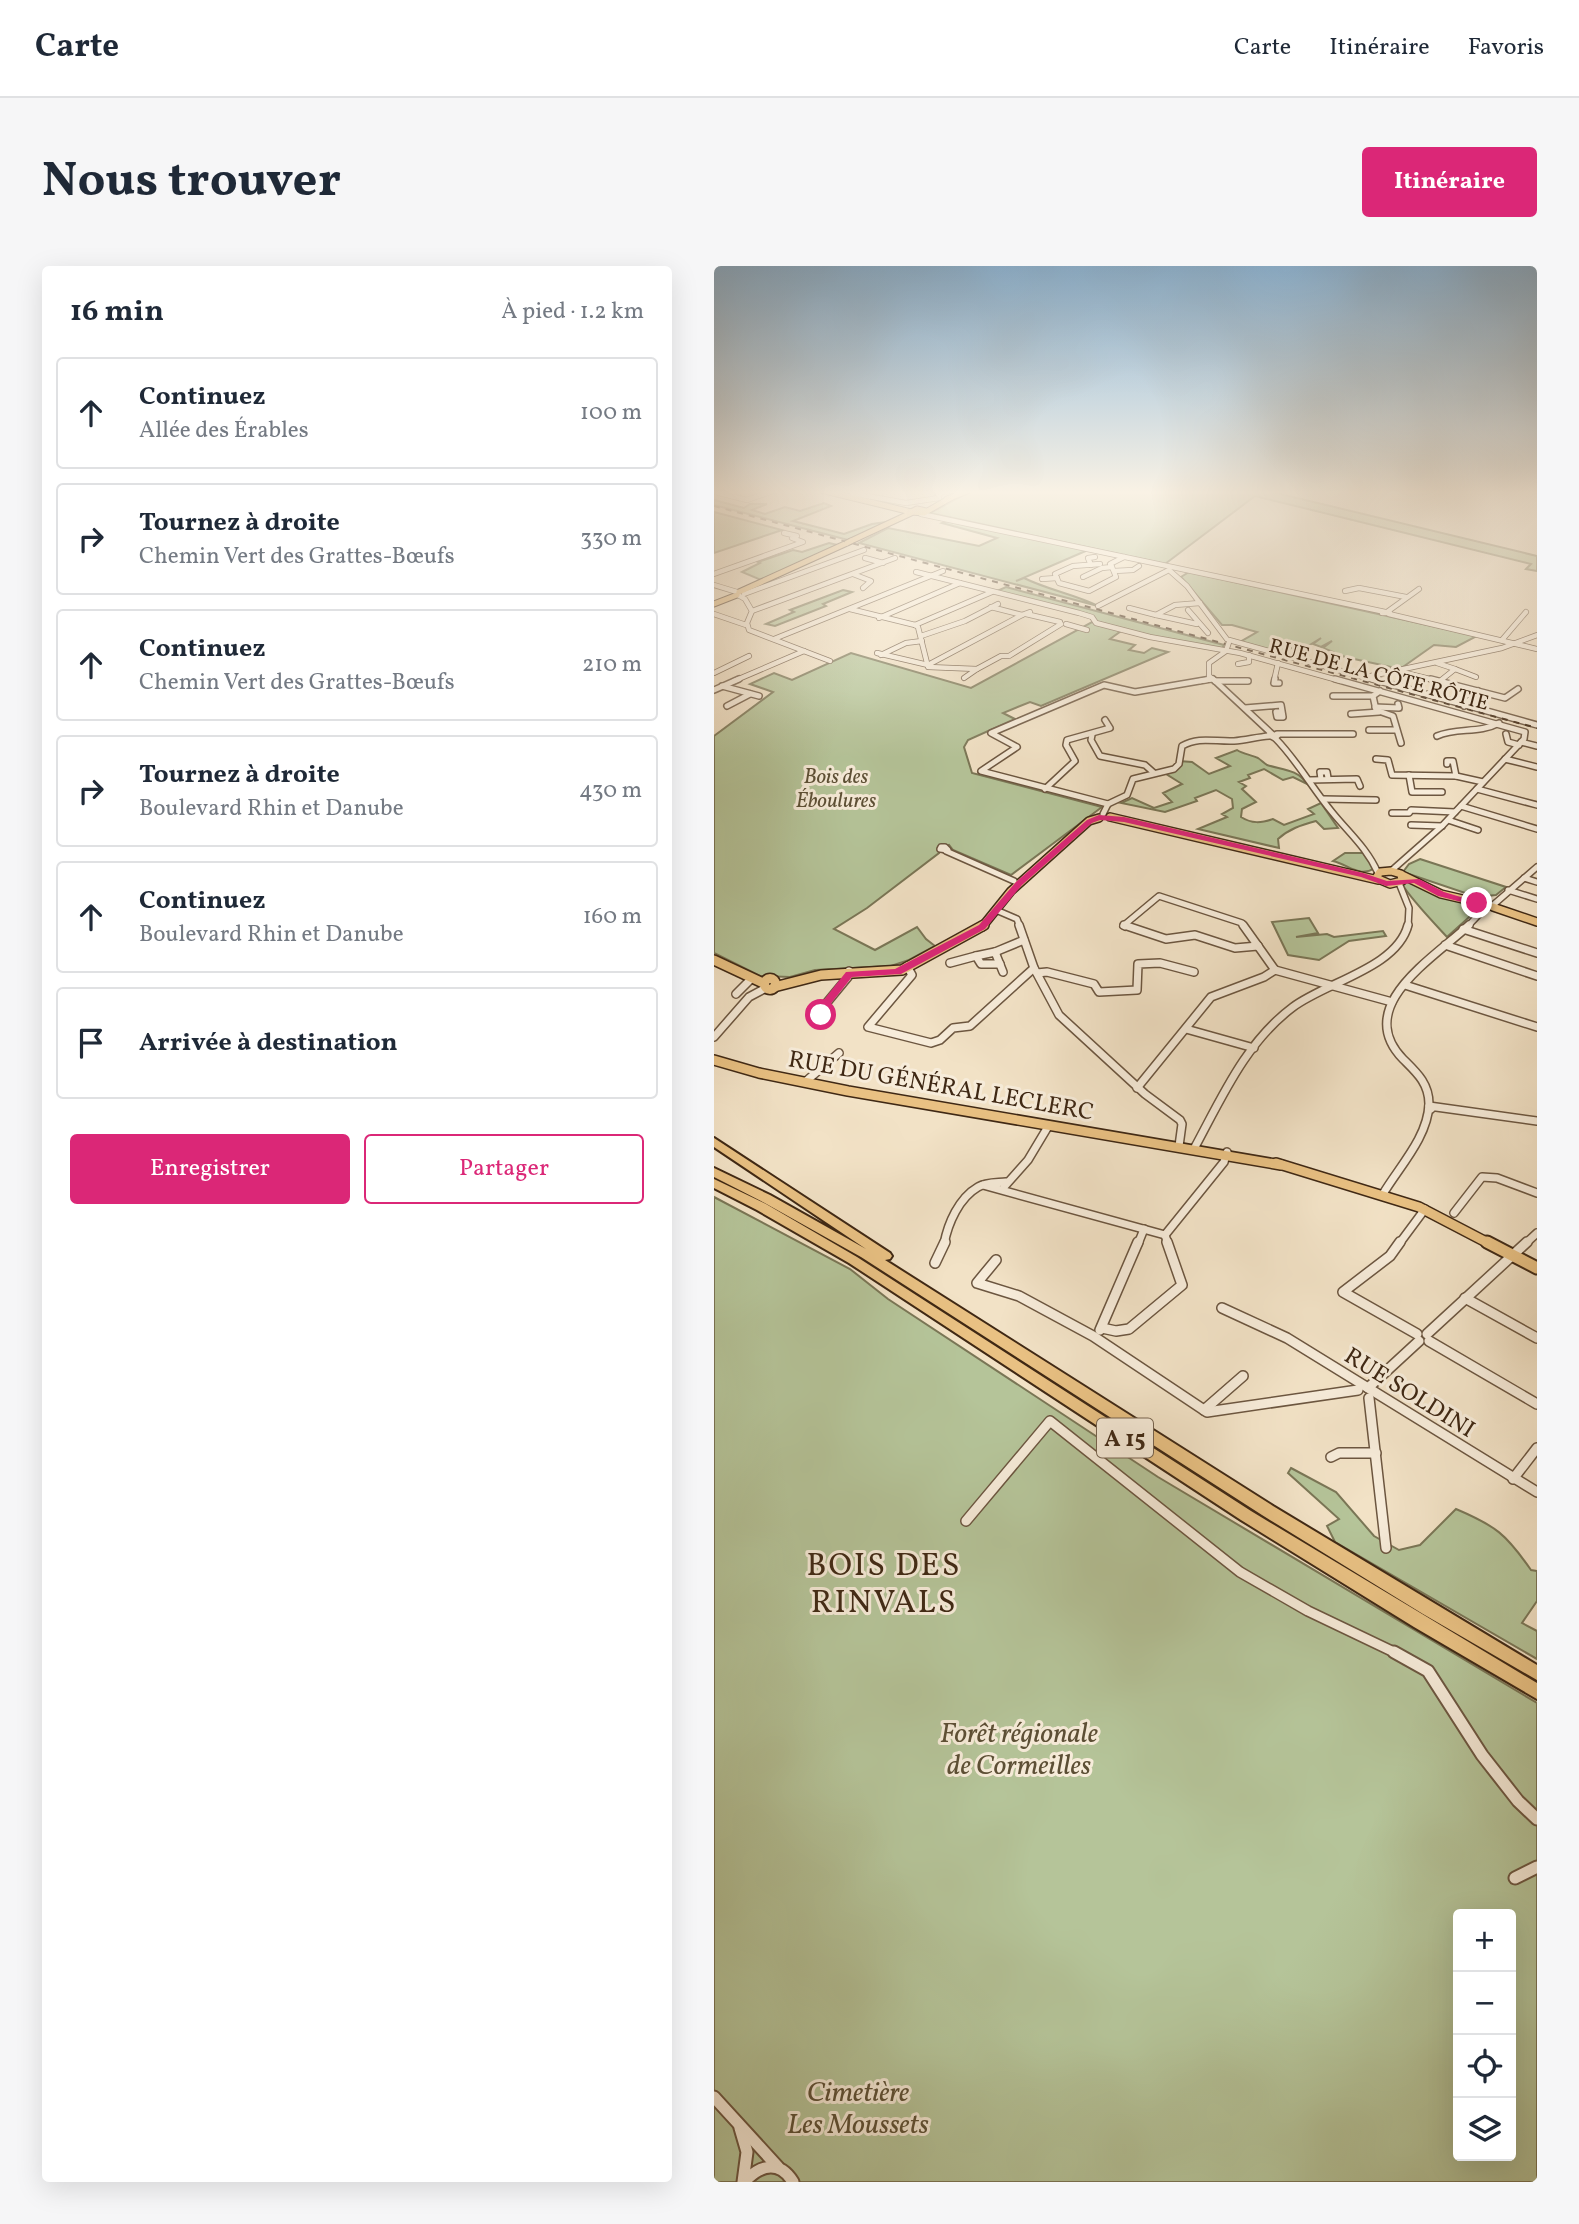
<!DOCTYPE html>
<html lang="fr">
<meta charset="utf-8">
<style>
:root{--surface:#fff;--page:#f6f6f7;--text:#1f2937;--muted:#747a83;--line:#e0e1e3;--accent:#db2777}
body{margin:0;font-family:Vollkorn,serif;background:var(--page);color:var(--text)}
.controls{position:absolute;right:21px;bottom:21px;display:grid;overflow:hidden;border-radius:7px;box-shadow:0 7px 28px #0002}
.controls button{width:63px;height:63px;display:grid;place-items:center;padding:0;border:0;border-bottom:2px solid var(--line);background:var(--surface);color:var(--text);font:35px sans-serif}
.stop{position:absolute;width:21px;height:21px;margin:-16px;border:5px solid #db2777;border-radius:50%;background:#fff}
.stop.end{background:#db2777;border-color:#fff;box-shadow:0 2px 7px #0008}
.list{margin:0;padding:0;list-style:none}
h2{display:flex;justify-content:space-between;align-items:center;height:91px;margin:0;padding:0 28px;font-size:30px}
h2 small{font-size:23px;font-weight:400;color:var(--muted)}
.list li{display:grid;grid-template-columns:46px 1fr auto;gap:21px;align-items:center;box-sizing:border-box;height:112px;margin:0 14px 14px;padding:0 14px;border:2px solid var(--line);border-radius:7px}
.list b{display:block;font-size:26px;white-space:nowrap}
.list p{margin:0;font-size:23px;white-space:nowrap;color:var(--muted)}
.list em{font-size:23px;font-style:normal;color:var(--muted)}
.actions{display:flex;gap:14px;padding:21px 28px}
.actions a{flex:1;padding:16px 0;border:2px solid var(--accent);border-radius:7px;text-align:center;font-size:24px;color:var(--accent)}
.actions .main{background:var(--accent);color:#fff}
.icon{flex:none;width:38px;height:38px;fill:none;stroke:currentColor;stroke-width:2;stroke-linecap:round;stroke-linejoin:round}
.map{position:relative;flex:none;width:823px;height:1916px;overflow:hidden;border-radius:7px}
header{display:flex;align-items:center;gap:42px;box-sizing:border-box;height:98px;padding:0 35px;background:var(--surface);border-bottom:2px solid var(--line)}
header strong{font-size:33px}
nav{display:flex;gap:38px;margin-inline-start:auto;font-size:24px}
.intro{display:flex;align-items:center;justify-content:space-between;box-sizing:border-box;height:168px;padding:0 42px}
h1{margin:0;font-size:49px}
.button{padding:18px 32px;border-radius:7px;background:var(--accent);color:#fff;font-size:24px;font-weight:700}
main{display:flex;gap:42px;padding:0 42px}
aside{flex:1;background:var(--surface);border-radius:7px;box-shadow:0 7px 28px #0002}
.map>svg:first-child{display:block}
</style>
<header>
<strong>Carte</strong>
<nav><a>Carte</a><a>Itinéraire</a><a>Favoris</a></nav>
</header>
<div class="intro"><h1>Nous trouver</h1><a class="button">Itinéraire</a></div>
<main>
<aside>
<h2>16 min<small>À pied · 1.2 km</small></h2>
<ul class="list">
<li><svg class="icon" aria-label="ahead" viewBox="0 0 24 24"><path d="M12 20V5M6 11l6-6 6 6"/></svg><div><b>Continuez</b><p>Allée des Érables</p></div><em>100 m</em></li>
<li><svg class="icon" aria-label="right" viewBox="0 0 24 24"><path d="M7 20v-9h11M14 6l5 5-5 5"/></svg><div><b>Tournez à droite</b><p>Chemin Vert des Grattes-Bœufs</p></div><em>330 m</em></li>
<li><svg class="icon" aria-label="ahead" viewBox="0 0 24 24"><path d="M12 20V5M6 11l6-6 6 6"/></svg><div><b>Continuez</b><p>Chemin Vert des Grattes-Bœufs</p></div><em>210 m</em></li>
<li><svg class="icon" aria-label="right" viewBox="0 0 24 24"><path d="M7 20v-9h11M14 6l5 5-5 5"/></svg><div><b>Tournez à droite</b><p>Boulevard Rhin et Danube</p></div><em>430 m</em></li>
<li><svg class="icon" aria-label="ahead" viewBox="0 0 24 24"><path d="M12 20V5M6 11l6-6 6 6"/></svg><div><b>Continuez</b><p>Boulevard Rhin et Danube</p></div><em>160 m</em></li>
<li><svg class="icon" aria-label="arrive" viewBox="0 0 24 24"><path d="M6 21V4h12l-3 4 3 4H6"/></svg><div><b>Arrivée à destination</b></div></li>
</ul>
<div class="actions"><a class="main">Enregistrer</a><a>Partager</a></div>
</aside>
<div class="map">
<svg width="823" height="1916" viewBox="0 0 823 1916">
<rect width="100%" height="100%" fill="#f2e2c6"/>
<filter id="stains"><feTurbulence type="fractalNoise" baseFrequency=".00286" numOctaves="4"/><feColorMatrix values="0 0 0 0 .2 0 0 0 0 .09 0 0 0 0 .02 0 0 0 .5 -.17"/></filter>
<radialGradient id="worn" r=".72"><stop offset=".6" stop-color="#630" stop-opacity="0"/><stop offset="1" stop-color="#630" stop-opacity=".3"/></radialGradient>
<g fill="#b5c499" stroke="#7a7656" stroke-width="2" fill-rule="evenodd">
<polygon points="259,224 550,224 823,290 823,305 812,303 817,298 541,230 451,298 216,247"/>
<polygon points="0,234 30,242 36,238 53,238 38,244 51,248 71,241 86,245 110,237 117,240 79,255 130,268 158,258 179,255 134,274 0,239"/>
<polygon points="0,246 68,264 0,287"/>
<path d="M235 254 374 284 302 315 310 312C334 324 360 328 384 340L145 277 174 262 265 280 283 272 228 257Z"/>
<polygon points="115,277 124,279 47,314 28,306 46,297 44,296 79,284 88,286"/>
<polygon points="475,306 763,370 742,381 720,379 686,403 631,391 609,382 618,375 607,381 599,378 607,372 586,385 577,382 568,387 526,376 543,366 518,359 508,359 467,311"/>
<polygon points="292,321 510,379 508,383 438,370 384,356 374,348 283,325"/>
<polygon points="129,324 138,326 109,338 112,340 61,360 52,358 80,346 76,344"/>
<polygon points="378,356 407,365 396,373 421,379 415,384 430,387 438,382 454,386 327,440 316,436 289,447 301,453 254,474 250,481 258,507 388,541 297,609 239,584 235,579 224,582 225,587 153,642 120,663 161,684 203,661 212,673 221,680 195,694 177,700 101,704 76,711 46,710 0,687 0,470 59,426 36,418 60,407 78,414 137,387 257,422"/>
<path d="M523 484C529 488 538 489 544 492 547 494 550 497 553 499 569 504 583 503 593 518L579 511 569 514 550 503 534 509 536 512 525 516 532 520 528 523 542 536 528 543 527 551C538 558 547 557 559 553L570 559 600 548 594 543 607 537 624 562 610 563 602 555C587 559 575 563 564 573L565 582 484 563 513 551 508 548 519 542 518 533 502 524 481 532 483 535 451 546 407 537 418 532 440 542 458 536 449 527 468 518 449 506 460 503 465 495 478 496 495 508 516 500 502 492Z"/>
<path d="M631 587H651L661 602C645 612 635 599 619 595Z"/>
<polygon points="706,593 792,621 782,629 763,631 689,606 695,598"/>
<path d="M695 615 727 630 759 639 763 644 733 671C721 658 696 632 688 618Z"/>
<polygon points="595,652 604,667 582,671 613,668 620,671 669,665 672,670 635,675 605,694 574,689 558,656"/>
<path d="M0 931 136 1003 174 1033 444 1211 823 1437V1916H0ZM744 1648H797V1890H744Z"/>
<path d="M577 1202 622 1226 660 1270 685 1284 706 1279 742 1243C782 1260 792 1268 817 1304L823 1305V1335L808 1357 823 1365V1393L621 1276 613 1260 625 1253 574 1207Z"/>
</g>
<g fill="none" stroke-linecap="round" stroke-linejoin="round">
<g stroke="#6c5640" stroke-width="6">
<g id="minor-far4">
<polyline points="0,226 33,234 62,224"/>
<polygon points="142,227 147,229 137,229"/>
<polyline points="224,227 239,224"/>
<polyline points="147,229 192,237 225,232 223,224"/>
<polyline points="207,248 676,347 668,347"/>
<polyline points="151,292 169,297"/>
<polyline points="386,298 359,300 341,308 345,317 375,325 402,311 398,301"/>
<polyline points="377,299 374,292 381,291"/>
<polyline points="400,305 419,304 425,300"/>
<polyline points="202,306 365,347 378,351 382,357 436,371 526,387 627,415"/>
<polyline points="0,308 89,276 78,272 83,270 70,267"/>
<polyline points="139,308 157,315 149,322"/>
<polyline points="369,311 388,302 398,301 396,298 410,291"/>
<polyline points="328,313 343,312"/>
<polyline points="0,319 23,326"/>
<polyline points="631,325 645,322 692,331"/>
<polyline points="30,328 150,284"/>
<polyline points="24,329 31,333 38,345 33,357 35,364 116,395"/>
<polyline points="384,340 455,304 473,320 515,376"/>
<polyline points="277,341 308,349 316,346"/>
<polyline points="415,342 442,349"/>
<polyline points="136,343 201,359"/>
<polyline points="474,344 494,367"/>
<polyline points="38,345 181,292"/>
<polyline points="673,346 705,323"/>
<polyline points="0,348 32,359"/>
<polyline points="312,348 346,356"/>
<polyline points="675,348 823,383"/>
<polyline points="165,352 246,317"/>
<polyline points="352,358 373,364"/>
<polyline points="483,358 442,349 461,339 486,337"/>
<polyline points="201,359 204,361 214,401 263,403 287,390 295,390 347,358"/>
<polyline points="201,359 278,326"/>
<polyline points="207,370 251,355 284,338"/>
<polyline points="60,373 229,305"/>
<polyline points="515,374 664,415"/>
<polyline points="788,374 812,346"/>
<polyline points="163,387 214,399 308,349"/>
<polyline points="167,389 192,377 208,375"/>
<polyline points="723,397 741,403 726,415"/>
<polyline points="524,398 535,396 535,389"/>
<polyline points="741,403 762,411"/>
<polyline points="687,406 724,415"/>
<polyline points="0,407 35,390"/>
<polyline points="652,411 788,382 823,369"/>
<polyline points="250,412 263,403"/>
<polyline points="20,415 90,385"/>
<polyline points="486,415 499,413"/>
<polyline points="501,415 495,410 495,397 512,385"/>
<polyline points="501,415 534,415"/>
<polyline points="560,415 564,397"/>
</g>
</g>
<g stroke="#6c5640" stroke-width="8">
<g id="minor-far3">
<polyline points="499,413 558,468"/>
<polyline points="561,413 560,417 565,417"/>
<polyline points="621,413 811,466 810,473 728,560 677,605"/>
<polyline points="658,413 823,459"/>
<polyline points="717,413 791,432 804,423"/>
<polyline points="501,415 534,415"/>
<polyline points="8,420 45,430"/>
<polyline points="0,424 25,413"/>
<polyline points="666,425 659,430 662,444 679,450 687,477"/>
<polyline points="619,430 659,430"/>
<polyline points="13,440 36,428"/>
<polyline points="750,440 764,425"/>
<polyline points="661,441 685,442 684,438"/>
<polyline points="531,442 567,439 569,451 563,451 562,446 568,446"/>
<polyline points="637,448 665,446"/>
<polyline points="655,464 682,464"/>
<polyline points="563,468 639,468"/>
<polyline points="792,468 794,476 805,479"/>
<polyline points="378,469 377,474 386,490 431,499 440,507"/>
<polygon points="555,469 564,469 561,472"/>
<path d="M723 470C743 461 765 468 785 457"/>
<path d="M561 472C583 494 598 522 618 546 635 567 653 582 664 607"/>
<polyline points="807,476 823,480"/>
<polyline points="662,493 674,494 678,509 742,510 769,516"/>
<polyline points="791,493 823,501"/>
<polyline points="733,498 733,495 739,495 742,510"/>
<polyline points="695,509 698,526 728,526"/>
<polyline points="607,513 606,506 613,506 614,512"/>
<polyline points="596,514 643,513 646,520"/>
<polyline points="331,523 361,495 352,479 353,474 396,462 391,454"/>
<polyline points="763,523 823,539"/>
<polyline points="609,533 662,534"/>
<polyline points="394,538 267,505 303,481 277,467 390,419 421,426 497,413"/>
<polyline points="747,540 823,563"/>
<polyline points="678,547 695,547 697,544 741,546"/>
<path d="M389 548 394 538 413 529 419 513 460 503 465 498 468 480C485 470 501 476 520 475 532 474 543 471 555 470"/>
<polyline points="734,554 764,564"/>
<polyline points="697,559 728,560"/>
<polygon points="227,581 231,581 234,584 226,583"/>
<polyline points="232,585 300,615"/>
<polyline points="810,612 823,616"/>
<polyline points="685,617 695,642 694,661"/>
<polyline points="794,624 823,633"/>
<polyline points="778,640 823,601"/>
<polyline points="282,644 303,653 306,661"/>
<polyline points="411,661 409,660 445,630 528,657 530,661"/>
<polyline points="753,661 770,643"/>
</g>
</g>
<g stroke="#6c5640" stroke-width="10">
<g id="minor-far2">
<polyline points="305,659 320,702 345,749 431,828 466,854 468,858 465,880"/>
<polyline points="410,659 452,673 481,669 521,682 544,680"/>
<polyline points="529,659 544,680"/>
<polyline points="749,663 823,687"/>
<polyline points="731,679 823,710"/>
<polyline points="544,680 561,704"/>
<polyline points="281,686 310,674"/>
<polyline points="262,690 281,686 289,706"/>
<polyline points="236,697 262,690 267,698 286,698"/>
<polyline points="193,700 198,709 154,761 217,777 226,774 239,762 256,760 320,702"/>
<polyline points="323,707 333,706 380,718 385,726 423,724 424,698 446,697 480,706"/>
<polyline points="691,719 823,761"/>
<polyline points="22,728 37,713"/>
<polyline points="110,740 134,711 135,705"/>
<polygon points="110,740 114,744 108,749 99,749 97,745 101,741"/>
<polyline points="472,763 540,782"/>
<polyline points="0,771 35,731 52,722"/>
<polyline points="91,816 125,787"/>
<polyline points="423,822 497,731 550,711 561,704 678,736"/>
<polyline points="717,843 715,840 823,855"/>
<path d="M481 881C508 831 532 776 579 741 612 716 683 702 694 659"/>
<polyline points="269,919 451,969 510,896 513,886"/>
<polyline points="290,921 314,894 335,859"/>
<path d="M669 928C685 901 714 871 715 838 715 817 702 806 689 793 638 740 720 692 755 659"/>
<polyline points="740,947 768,911 783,912 823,927"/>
<polyline points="451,969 454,978"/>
<path d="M230 978C234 957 245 932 264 921 272 916 283 917 292 916"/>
<polyline points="424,978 430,963"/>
<polyline points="685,978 711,943"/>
<polyline points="811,978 823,967"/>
</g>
</g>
<g stroke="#6c5640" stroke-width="12">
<g id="minor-far1">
<polyline points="686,976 676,990 629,1026 703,1068"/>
<polyline points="282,994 263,1017 305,1030 379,1070 493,1146 644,1124"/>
<polyline points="221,997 231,976"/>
<polyline points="751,1032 823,1072"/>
<polyline points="508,1042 573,1072 823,1226"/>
<polyline points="388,1062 402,1065 415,1063 468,1019 453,976"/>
<polyline points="386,1064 424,976"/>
<polyline points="713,1068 813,976"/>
<polyline points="715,1075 823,1138"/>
<polyline points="654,1122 705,1075"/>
<polyline points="655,1132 672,1282"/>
<polyline points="490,1144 529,1110"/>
<polyline points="617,1191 625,1187 662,1187"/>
<polyline points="799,1213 823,1182"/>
<polyline points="252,1255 336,1155 526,1306 594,1345 684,1388"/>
</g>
</g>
<g stroke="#6c5640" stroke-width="15">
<g id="minor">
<polyline points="680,1386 714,1405 768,1489 804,1535 823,1553"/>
<polyline points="801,1612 823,1601"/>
<polyline points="0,1831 64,1901"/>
<polyline points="26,1862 33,1886 29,1916"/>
<path d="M32 1914C48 1898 66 1895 79 1916"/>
</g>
</g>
<g stroke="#3f2814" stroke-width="7">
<g id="major-far3">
<polyline points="107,224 197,246"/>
<polyline points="233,233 256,224"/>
<polyline points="212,245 203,243 197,246 210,247 238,231"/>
<polyline points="137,275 197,247"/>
<polyline points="25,326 133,277"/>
<polyline points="0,338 23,329"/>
</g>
</g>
<g stroke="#3f2814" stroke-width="10">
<g id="major-far2">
<polyline points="396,551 664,614"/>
<polygon points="677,605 687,608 688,615 676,618 662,612 666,606"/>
<polyline points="688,609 727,628 770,638"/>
<polyline points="779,641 823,656"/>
<polyline points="268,661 297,625 375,555 385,552"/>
</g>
</g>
<g stroke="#3f2814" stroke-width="12">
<g id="major-far1">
<polyline points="0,694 49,717"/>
<circle cx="56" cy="718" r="5.5"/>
<polyline points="60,721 107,709 188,704 270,659"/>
<polyline points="0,794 45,807 134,825 567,899"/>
<polyline points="562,897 705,941 776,978"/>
</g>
</g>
<g stroke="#3f2814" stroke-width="15">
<polyline id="major" points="773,976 823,1002"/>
</g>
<g stroke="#3f2814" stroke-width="4">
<g id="highway">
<polygon points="0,872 176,987 178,990 176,993 171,994 559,1240 823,1399 823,1414 709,1348 548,1249 147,991 47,935 0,911 0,902 56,929 152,983 0,881"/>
<polygon points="0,913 52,938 143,991 537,1245 823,1417 823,1433 700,1361 527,1254 135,997 43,944 0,922"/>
</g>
</g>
<use href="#minor-far4" stroke="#f7ecda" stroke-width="4.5"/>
<use href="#minor-far3" stroke="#f7ecda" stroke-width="5"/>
<use href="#minor-far2" stroke="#f7ecda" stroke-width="7"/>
<use href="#minor-far1" stroke="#f7ecda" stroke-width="9"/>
<use href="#minor" stroke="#f7ecda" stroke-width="11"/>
<use href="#major-far3" stroke="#e9c183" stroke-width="5"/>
<use href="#major-far2" stroke="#e9c183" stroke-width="7"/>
<use href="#major-far1" stroke="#e9c183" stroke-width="9"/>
<use href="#major" stroke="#e9c183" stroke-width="11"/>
<use href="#highway" fill="#e9c183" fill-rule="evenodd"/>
<polyline stroke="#3f2814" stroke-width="2" stroke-dasharray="6 6" stroke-linecap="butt" points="0,240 823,462"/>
<g stroke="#6c5640" stroke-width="6" stroke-linecap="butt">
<polyline id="minor-bridge" points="513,382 515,376"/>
</g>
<g stroke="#3f2814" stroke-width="7" stroke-linecap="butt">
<polyline id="major-bridge" points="133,277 137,275"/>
</g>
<use href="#minor-bridge" stroke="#f7ecda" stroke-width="4.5"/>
<use href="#major-bridge" stroke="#e9c183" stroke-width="5"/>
</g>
<linearGradient id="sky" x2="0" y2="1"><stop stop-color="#8cb6d8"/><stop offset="0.46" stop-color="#f9f2e5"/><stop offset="1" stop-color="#f9f2e5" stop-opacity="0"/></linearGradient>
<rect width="823" height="492" fill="url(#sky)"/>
<path fill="#db2777" d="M385 549 410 551 649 607 673 615 705 613 730 626 767 637 763 640 724 630 700 617 672 620 647 611 410 556 386 554 378 557 308 619 271 663 187 708 138 711 115 740 119 744C116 749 110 753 104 751L103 749 109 744 105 740 132 706 181 703 265 659 302 616 373 554Z"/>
<g text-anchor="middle" stroke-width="6" stroke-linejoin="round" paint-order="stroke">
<g font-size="21" fill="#3f2814" stroke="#f7ecda">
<text transform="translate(665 408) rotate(15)" y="7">RUE DE LA CÔTE RÔTIE</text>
</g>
<g font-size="21" font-style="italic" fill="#5c4f35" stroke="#f7ecda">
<text x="122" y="517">Bois des<tspan x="122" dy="24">Éboulures</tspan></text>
</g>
<rect fill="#f7ecda" stroke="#76634f" stroke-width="2" x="383" y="1152.5" width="56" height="39" rx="5"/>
<g font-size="23" font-weight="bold" fill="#3f2814">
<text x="411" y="1180">A 15</text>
</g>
<g font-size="24" fill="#3f2814" stroke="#f7ecda">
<text transform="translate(227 819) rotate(10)" y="8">RUE DU GÉNÉRAL LECLERC</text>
<text transform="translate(696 1126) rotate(32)" y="8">RUE SOLDINI</text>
</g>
<g font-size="28" font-style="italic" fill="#5c4f35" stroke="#f7ecda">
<text x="305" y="1476">Forêt régionale<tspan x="305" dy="32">de Cormeilles</tspan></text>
<text x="144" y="1835">Cimetière<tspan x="144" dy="32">Les Moussets</tspan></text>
</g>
<g font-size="32" letter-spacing="2" fill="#3f2814" stroke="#f7ecda">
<text x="170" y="1309">BOIS DES<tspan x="170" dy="37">RINVALS</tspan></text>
</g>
</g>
<rect width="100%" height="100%" filter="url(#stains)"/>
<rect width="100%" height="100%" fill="url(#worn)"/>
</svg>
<div class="controls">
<button>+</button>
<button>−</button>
<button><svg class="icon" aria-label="locate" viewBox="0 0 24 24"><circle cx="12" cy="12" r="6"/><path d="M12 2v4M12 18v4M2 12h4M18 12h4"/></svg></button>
<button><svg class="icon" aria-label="layers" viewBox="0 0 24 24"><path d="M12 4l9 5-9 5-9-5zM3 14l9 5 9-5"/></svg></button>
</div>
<div class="stop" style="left:107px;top:749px"></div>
<div class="stop end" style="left:763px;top:637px"></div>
</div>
</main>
